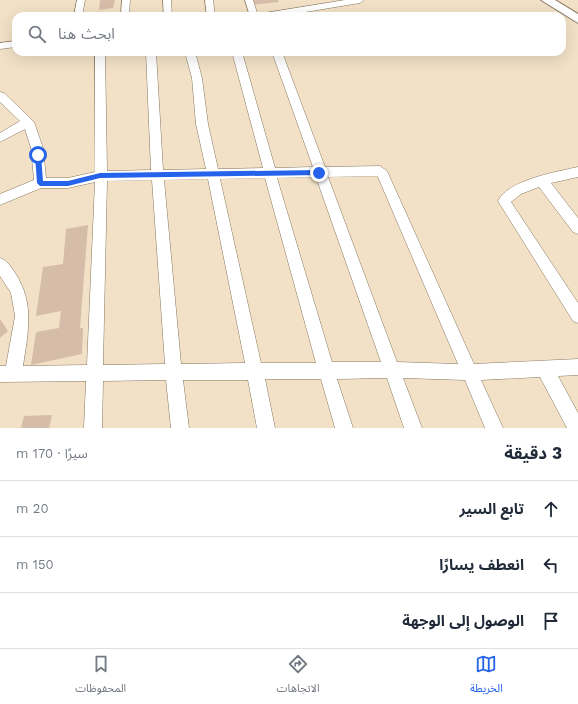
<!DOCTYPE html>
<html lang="ar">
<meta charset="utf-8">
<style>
:root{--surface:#fff;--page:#f2f2f3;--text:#1f2937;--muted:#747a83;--line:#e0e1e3;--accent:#2563eb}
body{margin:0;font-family:"Work Sans","Noto Sans Arabic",sans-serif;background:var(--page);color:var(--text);direction:rtl}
.stop{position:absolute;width:12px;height:12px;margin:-9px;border:3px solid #2563eb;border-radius:50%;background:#fff}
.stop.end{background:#2563eb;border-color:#fff;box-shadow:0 1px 4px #0008}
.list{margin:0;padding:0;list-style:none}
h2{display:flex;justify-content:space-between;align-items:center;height:52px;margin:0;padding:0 16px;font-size:17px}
h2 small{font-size:13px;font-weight:400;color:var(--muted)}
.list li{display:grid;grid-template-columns:26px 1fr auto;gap:12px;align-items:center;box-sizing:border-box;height:56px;padding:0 16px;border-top:1px solid var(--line)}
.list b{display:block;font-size:15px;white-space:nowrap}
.list em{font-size:13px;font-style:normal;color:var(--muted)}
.icon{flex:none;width:22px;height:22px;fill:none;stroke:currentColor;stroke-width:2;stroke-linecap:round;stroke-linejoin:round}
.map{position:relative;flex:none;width:578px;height:428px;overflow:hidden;direction:ltr}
.search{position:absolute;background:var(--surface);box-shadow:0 4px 16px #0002;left:12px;right:12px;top:12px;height:44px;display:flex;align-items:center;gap:10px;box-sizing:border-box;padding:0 14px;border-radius:12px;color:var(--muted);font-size:15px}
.sheet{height:220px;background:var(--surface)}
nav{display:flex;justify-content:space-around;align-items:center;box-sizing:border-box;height:56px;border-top:1px solid var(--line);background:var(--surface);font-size:11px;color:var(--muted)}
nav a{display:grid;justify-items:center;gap:2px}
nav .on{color:var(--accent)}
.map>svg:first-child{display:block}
</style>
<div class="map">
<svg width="578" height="428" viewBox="0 0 578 428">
<rect width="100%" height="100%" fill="#f2e1c6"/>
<g fill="#d6bda9">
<polygon points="100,0 115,0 113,8 99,10"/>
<polygon points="250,0 278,0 279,2 251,5"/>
<polygon points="88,225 80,328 83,328 82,354 31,365 36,332 59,328 61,311 36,316 43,267 63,264 66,229"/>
<polygon points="0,319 8,331 0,338"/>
<polygon points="52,415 49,428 21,428 24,416"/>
</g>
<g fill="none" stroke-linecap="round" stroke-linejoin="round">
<g stroke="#86775f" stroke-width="1">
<g id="street">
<polygon points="77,0 85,0 82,16 74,16"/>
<polygon points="122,0 130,0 129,16 121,16"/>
<polygon points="163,0 171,0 172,16 164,16"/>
<polygon points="205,0 213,0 215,16 207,16"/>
<polygon points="245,0 253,0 258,16 250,16"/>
<polygon points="345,0 364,0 360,3 281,16 261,16 265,13"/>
<polygon points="16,41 16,47 0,49 0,43"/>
<path d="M95 52H105L107 171 151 170 146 52H156L163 170 206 169 196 124 192 78 185 52H195L202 78 208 124 218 169 263 168 232 52H242L275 168 313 167 272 52H282L325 167 380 166 387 171 474 364 578 359V375L558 376 578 413V428H567L540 377 481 380 503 428H485L465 380 403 378 422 428H404L387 378 337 379 353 428H335L321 379H265L275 428H257L248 380H183L189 428H171L166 380 103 381 102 428H84L86 381 0 382V366H6L15 316 11 293 0 276V258C7 260 11 267 15 273 35 303 28 332 23 366L87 365 95 182 68 188H41L0 205V194L34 180 31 148 25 129 0 142V133L20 121 0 102V92L4 93 34 122 43 148 46 178H68L95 172ZM377 176 378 177 458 364 397 362 328 177ZM316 177 381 362H332L277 178ZM265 178 316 363H261L220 179ZM208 179 245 363 181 364 164 180ZM152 180 165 364 103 365 107 181Z"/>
<path d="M578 167V177L551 183 578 218V234L573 232 539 187 521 194 511 202 578 303V323L573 321 498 201C508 180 556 172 578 167Z"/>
</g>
</g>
<g stroke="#86775f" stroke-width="2">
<polygon id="secondary" points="541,0 555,0 578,14 578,23"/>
</g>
<use href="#street" fill="#fff" fill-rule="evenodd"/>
<use href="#secondary" fill="#fff" fill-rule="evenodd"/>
</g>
<polygon fill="#2563eb" points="38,153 41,155 43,181 68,181 100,173 319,170 322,173 319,175 100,178 68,186 40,186 37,183 35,155"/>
</svg>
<div class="stop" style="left:38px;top:155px"></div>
<div class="stop end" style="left:319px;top:173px"></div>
<div class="search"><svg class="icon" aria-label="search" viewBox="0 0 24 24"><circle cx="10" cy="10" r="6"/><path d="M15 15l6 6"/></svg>ابحث هنا</div>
</div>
<section class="sheet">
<h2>3 دقيقة<small>سيرًا · 170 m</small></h2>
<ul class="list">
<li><svg class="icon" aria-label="ahead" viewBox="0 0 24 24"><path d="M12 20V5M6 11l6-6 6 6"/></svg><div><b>تابع السير</b></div><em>20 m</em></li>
<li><svg class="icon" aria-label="left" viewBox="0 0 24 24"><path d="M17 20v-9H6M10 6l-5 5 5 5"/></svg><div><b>انعطف يسارًا</b></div><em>150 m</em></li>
<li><svg class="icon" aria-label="arrive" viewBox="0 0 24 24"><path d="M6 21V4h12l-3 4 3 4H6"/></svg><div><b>الوصول إلى الوجهة</b></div></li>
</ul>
</section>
<nav>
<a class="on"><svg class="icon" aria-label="map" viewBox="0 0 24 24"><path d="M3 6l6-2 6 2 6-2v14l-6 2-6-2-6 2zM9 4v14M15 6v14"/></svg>الخريطة</a>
<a><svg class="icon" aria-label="directions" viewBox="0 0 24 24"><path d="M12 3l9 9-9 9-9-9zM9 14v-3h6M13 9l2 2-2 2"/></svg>الاتجاهات</a>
<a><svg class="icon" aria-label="saved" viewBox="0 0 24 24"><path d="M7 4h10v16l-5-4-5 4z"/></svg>المحفوظات</a>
</nav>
